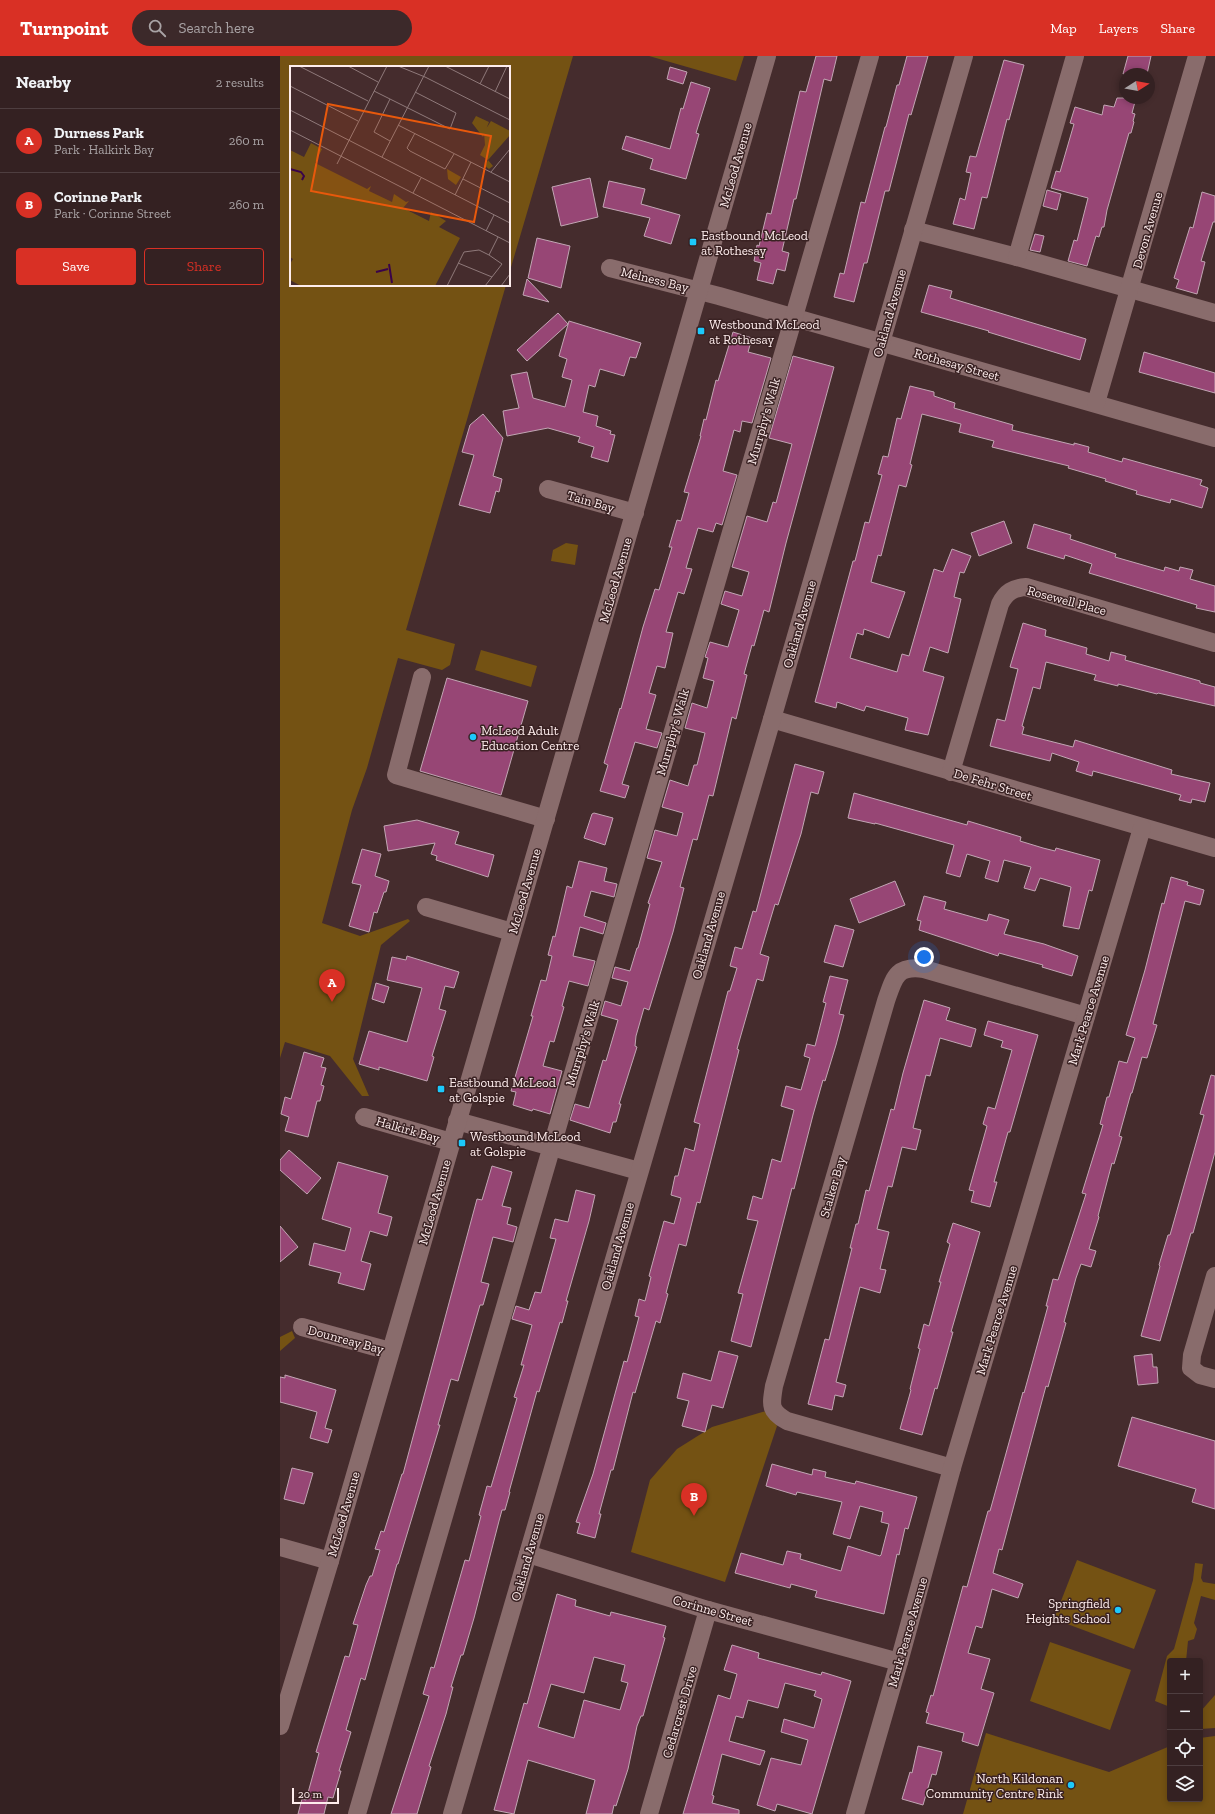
<!DOCTYPE html>
<meta charset="utf-8">
<style>
:root{--surface:#342122;--page:#3c292a;--text:#f1f3f6;--muted:#a9a3a5;--line:#4e3e40;--accent:#d93025}
body{margin:0;font-family:"Zilla Slab",serif;background:var(--page);color:var(--text)}
.controls{position:absolute;right:12px;bottom:12px;display:grid;overflow:hidden;border-radius:4px;box-shadow:0 2px 6px #0003}
.controls button{width:36px;height:36px;display:grid;place-items:center;padding:0;border:0;border-bottom:1px solid var(--line);background:var(--surface);color:var(--text);font:20px sans-serif}
.compass{position:absolute;left:839px;top:12px;width:36px;height:36px;border-radius:50%;background:var(--surface);box-shadow:0 2px 6px #0003;rotate:79deg}
.scale{position:absolute;left:12px;bottom:10px;width:47px;box-sizing:border-box;padding-left:4px;border:2px solid #feeded;border-top:0;font-size:11px;line-height:14px;white-space:nowrap;color:#feeded;-webkit-text-stroke:3px #3a2223;paint-order:stroke}
.you{position:absolute;left:644px;top:901px;width:14px;height:14px;margin:-10px;border:3px solid #fff;border-radius:50%;background:#1a73e8;box-shadow:0 0 0 6px #1a73e833}
.badge{display:grid;place-items:center;width:26px;height:26px;border-radius:50%;background:var(--accent);color:#fff;font-size:13px;font-weight:700}
.pin{position:absolute;translate:-50% -33px;filter:drop-shadow(0 1px 2px #0008)}
.pin::after{content:'';position:absolute;top:21px;width:14px;height:12px;background:inherit;clip-path:polygon(0 0,100% 0,50% 100%)}
.list{margin:0;padding:0;list-style:none}
h2{display:flex;justify-content:space-between;align-items:center;height:52px;margin:0;padding:0 16px;font-size:17px}
h2 small{font-size:13px;font-weight:400;color:var(--muted)}
.list li{display:grid;grid-template-columns:26px 1fr auto;gap:12px;align-items:center;box-sizing:border-box;height:64px;padding:0 16px;border-top:1px solid var(--line)}
.list b{display:block;font-size:15px;white-space:nowrap}
.list p{margin:0;font-size:13px;white-space:nowrap;color:var(--muted)}
.list em{font-size:13px;font-style:normal;color:var(--muted)}
.actions{display:flex;gap:8px;padding:12px 16px}
.actions a{flex:1;padding:9px 0;border:1px solid var(--accent);border-radius:4px;text-align:center;font-size:14px;color:var(--accent)}
.actions .main{background:var(--accent);color:#fff}
.icon{flex:none;width:22px;height:22px;fill:none;stroke:currentColor;stroke-width:2;stroke-linecap:round;stroke-linejoin:round}
.map{position:relative;flex:none;width:935px;height:1758px;overflow:hidden}
header{display:flex;align-items:center;gap:24px;box-sizing:border-box;height:56px;padding:0 20px;background:var(--accent);color:#fff}
header strong{font-size:19px}
nav{display:flex;gap:22px;margin-inline-start:auto;font-size:14px}
.search{width:280px;height:36px;background:var(--page);display:flex;align-items:center;gap:10px;box-sizing:border-box;padding:0 14px;border-radius:22px;color:var(--muted);font-size:15px}
main{display:flex}
aside{flex:1;background:var(--surface)}
.map>svg:first-child{display:block}
</style>
<header>
<strong>Turnpoint</strong>
<div class="search"><svg class="icon" aria-label="search" viewBox="0 0 24 24"><circle cx="10" cy="10" r="6"/><path d="M15 15l6 6"/></svg>Search here</div>
<nav><a>Map</a><a>Layers</a><a>Share</a></nav>
</header>
<main>
<aside>
<h2>Nearby<small>2 results</small></h2>
<ul class="list">
<li><span class="badge">A</span><div><b>Durness Park</b><p>Park · Halkirk Bay</p></div><em>260 m</em></li>
<li><span class="badge">B</span><div><b>Corinne Park</b><p>Park · Corinne Street</p></div><em>260 m</em></li>
</ul>
<div class="actions"><a class="main">Save</a><a>Share</a></div>
</aside>
<div class="map">
<svg width="935" height="1758" viewBox="0 0 935 1758">
<rect width="100%" height="100%" fill="#452c2d"/>
<g fill="#745213">
<polygon points="0,0 293,0 229,218 229,11 11,11 11,229 226,229 126,574 175,588 170,609 162,614 118,602 87,712 72,754 42,867 80,880 128,863 130,865 101,889 73,1003 89,1040 82,1040 50,1000 5,986 0,1002"/>
<polygon points="369,0 464,0 456,25"/>
<polygon points="286,487 298,489 295,509 271,505 273,494"/>
<polygon points="201,594 257,610 251,631 195,614"/>
<polygon points="12,1275 15,1282 0,1295 0,1281"/>
<polygon points="486,1355 497,1370 445,1526 351,1496 370,1424 397,1393 432,1371"/>
<polygon points="797,1504 876,1534 854,1593 774,1563"/>
<polygon points="915,1507 923,1508 921,1522 923,1526 935,1528 935,1544 921,1540 914,1567 917,1573 914,1583 908,1585 906,1605 890,1605 890,1651 875,1645 887,1600 894,1593 913,1524"/>
<polygon points="770,1586 851,1614 830,1674 750,1645"/>
<polygon points="935,1639 935,1672 920,1673 920,1656"/>
<polygon points="706,1677 829,1716 890,1690 890,1743 920,1743 920,1682 935,1680 935,1758 683,1758"/>
</g>
<g fill="#974675" stroke="#c2a6b4" fill-rule="evenodd">
<polygon points="536,0 557,0 551,25 544,23 516,143 514,143 502,195 509,197 505,215 497,213 493,228 477,224 481,207 474,205 477,189 479,190 487,157 491,158 520,35 526,36"/>
<polygon points="627,0 648,0 631,59 629,58 609,135 605,135 587,207 584,207 574,246 554,241 560,217 564,218 581,146 585,147 605,71 606,71 617,29 619,29"/>
<polygon points="848,0 871,0 867,18 843,18"/>
<polygon points="724,4 744,9 729,64 727,63 707,142 702,141 694,173 673,168 680,142 685,144 691,117 686,116 690,100 696,101"/>
<polygon points="390,11 407,16 403,28 387,23"/>
<polygon points="411,26 430,32 416,77 419,78 406,123 370,113 373,103 342,93 346,80 390,93 401,52 403,53"/>
<polygon points="837,42 856,42 852,57 855,58 853,65 854,66 851,77 849,77 827,154 824,171 822,171 819,181 816,180 807,210 788,205 794,184 797,185 808,142 771,132 776,115 780,116 794,68 790,67 795,51 822,59 824,49 834,51"/>
<polygon points="310,122 318,161 281,170 272,131"/>
<polygon points="329,125 365,133 361,148 400,159 391,188 364,180 370,162 323,151"/>
<polygon points="767,134 781,138 777,154 763,150"/>
<polygon points="922,136 935,140 935,166 933,166 921,205 925,206 917,238 896,232 899,224 894,222 910,171 913,172"/>
<polygon points="755,178 764,180 760,196 750,194"/>
<polygon points="257,182 290,190 281,232 248,222"/>
<polygon points="247,223 269,246 243,239"/>
<polygon points="649,229 672,235 670,242 806,283 800,304 708,276 709,275 641,256"/>
<polygon points="278,257 288,268 247,305 237,294"/>
<polygon points="289,265 361,287 356,302 350,301 344,320 320,313 315,331 309,329 303,356 318,360 316,370 331,375 330,378 335,379 328,406 311,401 314,391 298,386 300,381 268,372 227,380 223,355 239,352 231,319 247,316 253,342 285,351 292,324 282,321 287,303 279,300"/>
<polygon points="453,276 472,282 468,296 491,302 472,367 462,365 460,376 454,374 443,415 457,419 442,469 436,467 433,476 418,472 406,512 412,513 404,538 398,536 386,576 393,577 385,612 377,610 369,637 376,639 366,673 382,677 377,692 355,686 342,728 349,730 345,742 320,735 328,709 324,707 340,652 341,653 363,571 375,533 379,534 392,491 389,491 397,464 401,465 409,437 404,436 421,380 420,380 424,363 426,364 436,324 438,325"/>
<polygon points="864,296 935,317 935,337 859,316"/>
<polygon points="513,300 554,311 506,487 489,556 484,554 474,590 472,589 464,618 467,619 456,663 452,661 433,740 429,739 417,784 413,783 400,831 404,832 393,876 369,954 364,952 356,980 355,990 357,991 339,1048 341,1048 336,1066 333,1066 330,1077 290,1064 295,1048 309,1052 323,1004 326,1005 338,964 321,959 325,945 341,950 348,926 332,922 335,911 350,915 357,892 358,892 370,848 368,847 382,806 367,802 375,774 397,780 403,757 382,751 390,724 408,730 414,709 417,709 425,677 405,672 412,647 427,652 434,625 423,622 428,602 425,601 430,586 448,591 459,554 441,548 445,535 462,540 469,516 452,511 467,460 487,466 493,446 496,447 512,388 489,382"/>
<polygon points="630,330 654,336 654,340 675,347 674,352 733,369 732,374 794,389 794,387 809,391 808,396 842,406 843,402 922,424 920,429 928,432 922,452 891,443 890,447 856,438 857,435 825,425 826,423 788,412 789,410 712,391 714,385 679,376 681,368 642,358 630,408 632,409 626,431 619,429 601,500 598,499 591,526 625,536 609,582 584,573 583,579 577,577 570,602 617,616 622,598 629,600 654,513 663,516 672,493 691,500 684,517 680,516 674,541 681,543 668,597 650,591 643,615 664,621 648,679 625,674 628,662 586,650 584,655 557,646 556,652 535,646 573,505 575,505 585,466 589,467 602,419 598,418 603,400 608,401 617,362 621,363"/>
<polygon points="203,358 223,382 213,420 222,423 219,436 216,435 210,457 179,449 194,399 182,396 190,369"/>
<polygon points="724,465 732,487 699,500 691,477"/>
<polygon points="754,468 791,479 790,483 836,498 835,501 884,515 885,511 899,515 900,511 913,514 910,523 935,530 935,556 916,552 917,549 809,517 812,508 785,499 784,503 747,492"/>
<polygon points="743,567 766,574 765,580 807,592 806,598 829,605 831,596 846,600 845,604 920,625 920,627 935,631 935,650 878,637 877,638 838,628 838,630 814,624 816,619 766,606 760,633 753,631 742,670 744,671 742,678 793,691 795,684 892,714 891,718 930,727 925,746 912,743 911,747 899,744 901,739 813,715 812,720 796,715 799,706 772,697 770,705 710,690 717,663 725,665 738,613 730,611"/>
<polygon points="167,622 248,645 221,739 140,715"/>
<polygon points="515,708 544,716 538,738 531,736 521,778 498,849 495,848 480,898 489,901 483,925 477,923 457,993 459,994 420,1147 417,1146 406,1190 399,1188 386,1237 388,1238 380,1267 376,1265 355,1337 353,1336 333,1414 331,1414 319,1458 321,1458 315,1482 297,1477 300,1467 296,1466 313,1418 344,1305 347,1306 359,1261 355,1260 359,1243 365,1245 371,1221 369,1220 384,1165 394,1168 401,1142 391,1139 395,1120 398,1120 405,1092 414,1095 420,1068 414,1066 448,935 450,935 457,912 450,910 455,891 462,893 473,855 476,856"/>
<polygon points="574,737 687,769 688,765 741,781 740,785 763,792 775,795 776,792 820,804 812,835 809,834 799,873 783,870 791,831 760,822 755,835 744,832 751,811 724,804 718,826 705,822 710,805 687,798 680,821 666,817 674,789 595,767 595,768 568,762"/>
<polygon points="314,757 333,762 325,789 304,782 312,758"/>
<polygon points="137,764 179,776 175,788 214,799 208,821 156,804 157,800 151,798 155,787 108,795 104,770"/>
<polygon points="82,793 101,798 95,820 109,825 106,836 104,836 97,857 94,856 89,876 69,870 81,829 72,827"/>
<polygon points="299,805 327,812 324,825 337,828 334,841 311,835 304,860 326,867 323,878 300,871 293,900 315,905 308,930 289,925 282,950 284,951 274,986 270,985 263,1010 282,1015 270,1058 253,1053 252,1055 233,1049 236,1036 231,1035 253,960 251,960 261,924 266,925 272,900 268,899 273,880 275,881 287,830 292,832"/>
<polygon points="891,821 908,826 907,829 924,834 920,849 905,845 873,968 877,969 867,1002 862,1001 852,1037 851,1037 839,1080 842,1081 834,1108 832,1107 818,1160 819,1161 809,1193 816,1195 811,1211 801,1208 796,1222 784,1266 786,1267 768,1331 766,1330 722,1494 719,1493 713,1517 743,1528 738,1542 712,1533 702,1572 696,1570 688,1597 710,1603 701,1633 714,1637 698,1690 682,1685 684,1677 646,1667 649,1657 646,1656 651,1639 653,1640 683,1530 687,1531 708,1455 710,1455 743,1336 744,1337 768,1250 766,1250 773,1223 778,1224 806,1138 802,1137 823,1069 820,1068 827,1041 829,1041 839,1005 847,1007 855,982 846,979 865,914 882,847 884,848"/>
<polygon points="615,825 625,849 579,867 570,843"/>
<polygon points="644,840 666,846 664,853 707,865 709,858 729,864 724,878 764,888 798,900 792,920 762,911 763,909 719,897 718,900 639,874 641,865 637,864"/>
<polygon points="555,869 574,874 563,911 544,906"/>
<polygon points="127,900 179,916 174,932 165,930 159,953 166,955 152,1000 154,1001 147,1025 99,1011 99,1014 79,1008 89,975 127,986 142,932 107,924 112,901 126,904"/>
<polygon points="550,920 568,924 559,958 564,959 556,989 545,1025 543,1024 533,1059 514,1133 512,1132 471,1291 451,1285 463,1238 458,1237 478,1165 467,1163 473,1140 482,1143 492,1103 501,1106 514,1054 501,1050 506,1030 521,1034 530,1002 524,1000 527,988 535,990 546,947 543,946"/>
<polygon points="96,927 109,931 104,947 92,943"/>
<polygon points="644,944 670,952 666,964 696,973 691,991 660,982 650,1020 646,1019 633,1072 641,1074 636,1094 622,1091 612,1131 608,1130 597,1173 609,1176 600,1213 606,1214 600,1237 580,1231 569,1274 556,1326 566,1329 563,1341 555,1339 552,1354 528,1348 545,1283 549,1284 572,1192 570,1192 576,1168 578,1168 586,1134 589,1135 611,1053 614,1054 623,1017"/>
<polygon points="708,965 758,979 730,1076 728,1076 714,1126 717,1126 710,1151 691,1146 694,1135 689,1134 707,1070 703,1068 708,1051 715,1053 732,994 721,991 723,985 704,979"/>
<polygon points="24,996 44,1002 41,1011 46,1012 41,1029 44,1030 40,1045 37,1045 28,1081 5,1075 9,1061 1,1058 5,1041 11,1043"/>
<polygon points="931,1019 935,1020 935,1096 913,1177 911,1177 880,1285 861,1280 880,1210 879,1209 888,1179 890,1179 924,1059 920,1058"/>
<polygon points="9,1094 41,1122 27,1138 0,1114 0,1104"/>
<polygon points="58,1106 108,1120 98,1157 112,1161 107,1180 90,1175 81,1205 91,1208 84,1234 58,1227 61,1217 29,1209 34,1187 65,1195 71,1172 42,1163"/>
<polygon points="212,1110 232,1116 222,1150 231,1152 227,1168 237,1171 233,1186 213,1181 201,1226 209,1228 203,1249 200,1249 178,1325 171,1323 158,1369 160,1369 118,1508 117,1508 85,1624 81,1622 66,1674 71,1676 59,1715 61,1715 53,1742 48,1741 44,1758 18,1758 22,1743 26,1744 39,1697 36,1696 65,1600 69,1601 78,1569 73,1568 86,1529 90,1520 92,1520 100,1494 95,1493 101,1475 104,1476 122,1418 123,1418 197,1143 202,1144"/>
<polygon points="296,1134 315,1139 309,1165 286,1245 288,1245 282,1267 280,1266 259,1336 257,1335 229,1436 230,1436 225,1454 222,1454 219,1465 194,1562 183,1599 181,1599 171,1631 173,1631 166,1658 149,1710 151,1711 137,1758 111,1758 149,1640 143,1638 151,1611 154,1612 185,1504 189,1505 201,1460 199,1459 207,1430 211,1431 237,1342 234,1341 244,1309 241,1309 252,1269 232,1263 236,1250 249,1254 255,1236 261,1237 276,1183 270,1182 275,1163 288,1166"/>
<polygon points="673,1167 700,1176 671,1276 673,1276 657,1333 655,1332 642,1379 620,1373 631,1334 630,1333 640,1293 638,1292 644,1268 649,1270 661,1226 659,1226 670,1188 667,1186"/>
<polygon points="0,1170 18,1191 0,1206"/>
<polygon points="439,1295 458,1300 443,1352 432,1349 425,1376 402,1370 409,1345 397,1342 403,1317 431,1325"/>
<polygon points="872,1298 873,1311 877,1311 878,1327 858,1329 854,1300"/>
<polygon points="5,1319 56,1334 45,1372 52,1374 48,1387 30,1382 37,1356 0,1346 0,1321 5,1322"/>
<polygon points="852,1361 935,1385 935,1453 912,1446 916,1433 838,1410"/>
<polygon points="492,1408 532,1419 533,1413 546,1416 545,1421 575,1428 576,1425 637,1441 628,1473 625,1472 619,1499 617,1498 604,1558 535,1541 537,1535 511,1528 510,1532 455,1517 461,1497 503,1509 507,1495 521,1498 520,1503 561,1515 568,1490 600,1500 601,1499 609,1468 601,1466 603,1456 580,1450 570,1483 553,1478 562,1446 517,1436 516,1439 486,1430"/>
<polygon points="12,1412 33,1417 24,1448 4,1443"/>
<path d="M277 1538 296 1544 295 1550 330 1560 331 1556 386 1570 383 1581 385 1582 368 1642 363 1660H361L357 1670 348 1713 336 1750 334 1749 332 1758H306L315 1724 248 1704 234 1758 214 1754 244 1647 247 1648ZM314 1601 345 1609 341 1625 348 1627 340 1654 304 1644 294 1682 258 1671 271 1628 304 1637Z"/>
<polygon points="452,1589 479,1597 478,1602 541,1619 542,1616 571,1625 532,1758 497,1748 495,1755 477,1749 491,1702 521,1709 528,1684 501,1676 504,1663 534,1672 542,1643 534,1640 536,1635 505,1627 498,1652 468,1644 463,1662 456,1660 449,1685 485,1695 480,1709 442,1698 432,1739 434,1740 432,1747 459,1754 459,1758 403,1758 438,1639 450,1643 457,1618 444,1614"/>
<polygon points="638,1690 662,1696 656,1719 652,1718 643,1749 622,1743 630,1716 632,1717"/>
</g>
<g fill="none" stroke-linecap="round" stroke-linejoin="round">
<g stroke="#896c6c" stroke-width="18">
<polyline points="633,174 737,201 935,257"/>
<polyline points="737,201 795,0"/>
<polyline points="330,212 439,240 935,382"/>
<polyline points="816,347 917,0"/>
<polyline points="268,433 355,457"/>
<polyline points="142,621 116,719 266,763"/>
<polyline points="492,663 935,792"/>
<path d="M671 716 720 548C726 536 733 532 746 531L935 587"/>
<polyline points="146,851 232,876"/>
<polyline points="84,1061 171,1086"/>
<polyline points="177,1065 359,1115"/>
<polyline points="935,1220 912,1299 911,1312 920,1319 935,1323"/>
<polyline points="22,1271 110,1295"/>
<path d="M672 1412 507 1365C489 1355 491 1349 494 1330L606 945C614 922 616 909 644 913L806 960"/>
<polyline points="0,1491 50,1505"/>
<polyline points="248,1498 428,1554 619,1606"/>
<polyline points="0,1670 50,1505 487,0"/>
<polyline points="77,1758 590,0"/>
<polyline points="172,1758 492,663 684,0"/>
<polyline points="369,1758 428,1554"/>
<polyline points="575,1758 619,1606 672,1412 862,772"/>
</g>
</g>
<g fill="#1cc9fc" stroke="#3a2223" stroke-width="1.5">
<rect x="409" y="182" width="8" height="8" rx="2"/>
<rect x="417" y="271" width="8" height="8" rx="2"/>
<circle cx="193" cy="681" r="4"/>
<rect x="157" y="1029" width="8" height="8" rx="2"/>
<rect x="178" y="1083" width="8" height="8" rx="2"/>
<circle cx="838" cy="1554" r="4"/>
<circle cx="791" cy="1729" r="4"/>
</g>
<g text-anchor="middle" stroke-width="3" stroke-linejoin="round" paint-order="stroke">
<g font-size="13" fill="#feeded" stroke="#3a2223">
<text transform="translate(455 109) rotate(-74)" y="5">McLeod Avenue</text>
<text transform="translate(867 174) rotate(-74)" y="5">Devon Avenue</text>
<text transform="translate(375 223) rotate(14)" y="5">Melness Bay</text>
<text transform="translate(609 257) rotate(-74)" y="5">Oakland Avenue</text>
<text transform="translate(677 308) rotate(16)" y="5">Rothesay Street</text>
<text transform="translate(483 365) rotate(-74)" y="5">Murrphy's Walk</text>
<text transform="translate(311 445) rotate(16)" y="5">Tain Bay</text>
<text transform="translate(335 524) rotate(-74)" y="5">McLeod Avenue</text>
<text transform="translate(787 544) rotate(15)" y="5">Rosewell Place</text>
<text transform="translate(519 568) rotate(-74)" y="5">Oakland Avenue</text>
<text transform="translate(392 676) rotate(-74)" y="5">Murrphy's Walk</text>
<text transform="translate(713 728) rotate(17)" y="5">De Fehr Street</text>
<text transform="translate(244 835) rotate(-74)" y="5">McLeod Avenue</text>
<text transform="translate(428 879) rotate(-74)" y="5">Oakland Avenue</text>
<text transform="translate(808 954) rotate(-73)" y="5">Mark Pearce Avenue</text>
<text transform="translate(302 987) rotate(-73)" y="5">Murrphy's Walk</text>
<text transform="translate(128 1073) rotate(16)" y="5">Halkirk Bay</text>
<text transform="translate(552 1131) rotate(-74)" y="5">Stalker Bay</text>
<text transform="translate(154 1146) rotate(-74)" y="5">McLeod Avenue</text>
<text transform="translate(337 1190) rotate(-74)" y="5">Oakland Avenue</text>
<text transform="translate(716 1264) rotate(-73)" y="5">Mark Pearce Avenue</text>
<text transform="translate(66 1283) rotate(15)" y="5">Dounreay Bay</text>
<text transform="translate(63 1458) rotate(-74)" y="5">McLeod Avenue</text>
<text transform="translate(247 1501) rotate(-74)" y="5">Oakland Avenue</text>
<text transform="translate(433 1554) rotate(16)" y="5">Corinne Street</text>
<text transform="translate(627 1576) rotate(-74)" y="5">Mark Pearce Avenue</text>
<text transform="translate(399 1656) rotate(-74)" y="5">Cedarcrest Drive</text>
</g>
<g font-size="13" fill="#feeded" stroke="#3a2223" text-anchor="start">
<text x="421" y="184">Eastbound McLeod<tspan x="421" dy="15">at Rothesay</tspan></text>
<text x="429" y="273">Westbound McLeod<tspan x="429" dy="15">at Rothesay</tspan></text>
<text x="201" y="679">McLeod Adult<tspan x="201" dy="15">Education Centre</tspan></text>
<text x="169" y="1031">Eastbound McLeod<tspan x="169" dy="15">at Golspie</tspan></text>
<text x="190" y="1085">Westbound McLeod<tspan x="190" dy="15">at Golspie</tspan></text>
<text x="830" y="1552" text-anchor="end">Springfield<tspan x="830" dy="15">Heights School</tspan></text>
<text x="783" y="1727" text-anchor="end">North Kildonan<tspan x="783" dy="15">Community Centre Rink</tspan></text>
</g>
</g>
<g transform="translate(10 10)">
<rect width="220" height="220" fill="#452c2d"/>
<path d="M186 50 199 56 193 71 182 57ZM201 55 220 65V69L198 94 203 100 199 103 195 100 198 94 190 89 195 79 194 66ZM21 77 32 83 25 97 77 123 81 120 79 125 102 136 104 128 116 136 119 135 113 142 139 155 141 146 156 155 149 161 170 172 145 220H11L0 214V198L3 193 0 191V84L14 91ZM157 103 171 111 166 119 158 113Z" fill="#745213"/>
<path fill="none" stroke="#3a034a" stroke-width="2" d="M0 103 11 106 14 110 12 114M99 198 102 217M86 206 98 203"/>
<path fill="none" stroke="#8f797a" stroke-width="1" d="M9 0 78 35M58 0 88 16M108 0 135 11 220 54M155 0 220 33M190 18 199 0M0 20 68 55M84 25 160 63 166 47 125 26M205 26 217 0M0 44 220 157M108 59 220 116M0 64 220 177M125 67 117 82 120 85 155 103 164 88M100 75 84 66 100 33M92 91 139 0M47 98 97 0M201 106 220 83M173 113 220 137M123 127 131 112M165 129 181 96M196 165 204 149M168 197 202 211M157 220 174 186 189 184 199 189 208 171M195 220 212 198 199 189M211 220 220 208"/>
<path fill="#e8590c" fill-opacity="0.15" stroke="#e8590c" stroke-width="2" d="M38 38 201 70 184 156 21 125Z"/>
<rect width="220" height="220" fill="none" stroke="#feeded" stroke-width="2"/>
</g>
</svg>
<div class="controls">
<button>+</button>
<button>−</button>
<button><svg class="icon" aria-label="locate" viewBox="0 0 24 24"><circle cx="12" cy="12" r="6"/><path d="M12 2v4M12 18v4M2 12h4M18 12h4"/></svg></button>
<button><svg class="icon" aria-label="layers" viewBox="0 0 24 24"><path d="M12 4l9 5-9 5-9-5zM3 14l9 5 9-5"/></svg></button>
</div>
<svg class="compass" viewBox="-18 -18 36 36"><path d="M0-13l5 13h-10z" fill="#e53935"/><path d="M0 13l5-13h-10z" fill="#a9a3a5"/></svg>
<div class="scale">20 m</div>
<div class="you"></div>
<div class="pin badge" style="left:52px;top:946px">A</div>
<div class="pin badge" style="left:414px;top:1460px">B</div>
</div>
</main>
